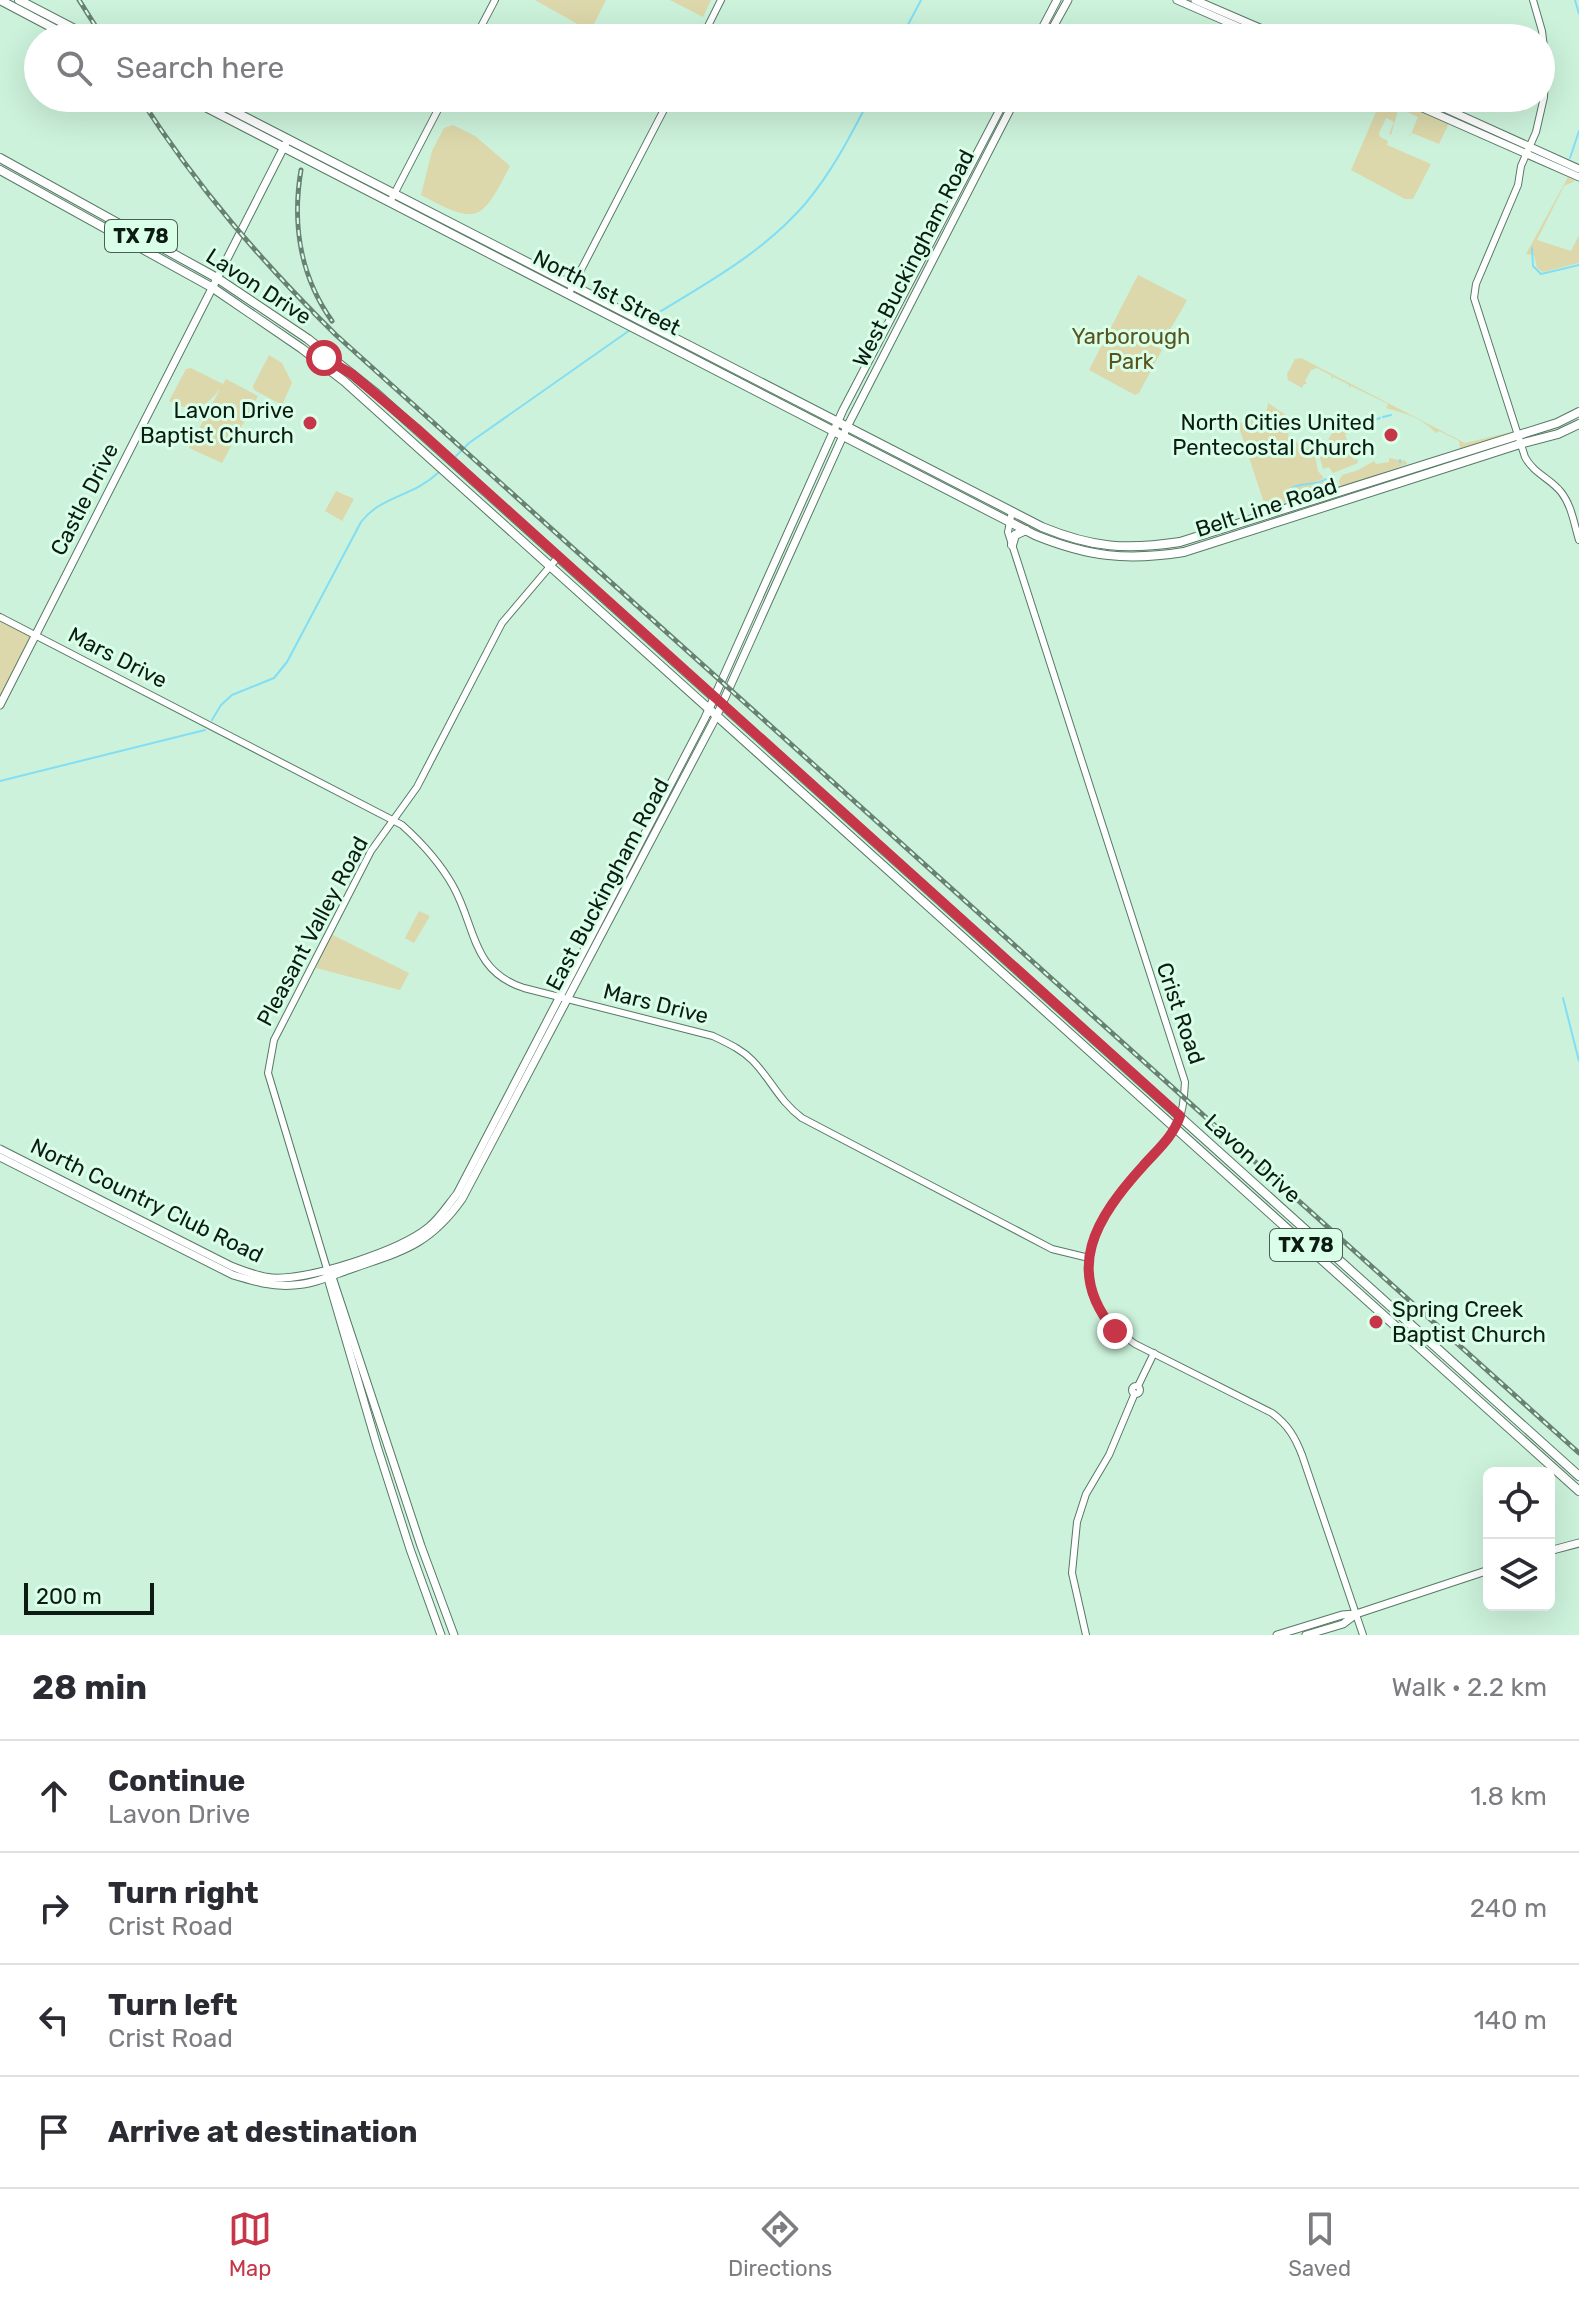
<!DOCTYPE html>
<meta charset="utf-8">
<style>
:root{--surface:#fff;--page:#f7f7f7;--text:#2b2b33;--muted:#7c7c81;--line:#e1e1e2;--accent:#c63648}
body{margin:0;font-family:Rubik,sans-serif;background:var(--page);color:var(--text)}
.controls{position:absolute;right:24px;bottom:24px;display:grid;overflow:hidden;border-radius:12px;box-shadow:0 8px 32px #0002}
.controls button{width:72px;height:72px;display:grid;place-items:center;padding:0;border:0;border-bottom:2px solid var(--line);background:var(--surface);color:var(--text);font:40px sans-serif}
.scale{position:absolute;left:24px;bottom:20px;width:130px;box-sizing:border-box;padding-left:8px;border:4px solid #0d1b13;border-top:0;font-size:22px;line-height:28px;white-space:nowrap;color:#0d1b13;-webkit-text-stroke:6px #daffe9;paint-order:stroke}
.stop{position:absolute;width:24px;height:24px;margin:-18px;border:6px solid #c63648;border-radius:50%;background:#fff}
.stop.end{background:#c63648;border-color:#fff;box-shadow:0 2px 8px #0008}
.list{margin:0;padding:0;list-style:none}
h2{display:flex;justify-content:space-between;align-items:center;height:104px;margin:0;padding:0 32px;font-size:34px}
h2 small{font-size:26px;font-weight:400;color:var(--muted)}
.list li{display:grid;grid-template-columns:52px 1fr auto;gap:24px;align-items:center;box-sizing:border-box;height:112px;padding:0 32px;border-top:2px solid var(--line)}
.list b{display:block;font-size:30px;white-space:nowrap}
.list p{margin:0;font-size:26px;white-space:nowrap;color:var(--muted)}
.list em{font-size:26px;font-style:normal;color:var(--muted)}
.icon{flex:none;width:44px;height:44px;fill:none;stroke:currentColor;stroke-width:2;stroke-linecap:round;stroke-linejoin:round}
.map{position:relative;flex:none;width:1579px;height:1635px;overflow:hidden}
.search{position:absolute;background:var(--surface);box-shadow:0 8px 32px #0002;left:24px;right:24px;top:24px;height:88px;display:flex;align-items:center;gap:20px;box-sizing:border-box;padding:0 28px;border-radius:44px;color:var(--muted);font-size:30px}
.sheet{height:552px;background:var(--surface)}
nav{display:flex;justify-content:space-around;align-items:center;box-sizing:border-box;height:112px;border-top:2px solid var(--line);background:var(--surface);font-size:22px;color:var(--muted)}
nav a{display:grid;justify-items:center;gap:4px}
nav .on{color:var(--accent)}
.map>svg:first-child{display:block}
</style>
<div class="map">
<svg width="1579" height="1635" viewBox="0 0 1579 1635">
<rect width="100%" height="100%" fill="#ccf2db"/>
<g fill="#dcd8ab">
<polygon points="535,0 606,0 592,28 597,32 595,34"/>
<polygon points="670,0 711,0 703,17"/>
<polygon points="1382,98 1393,98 1400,103 1391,135 1389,134 1394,122 1386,118 1379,133 1380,137 1388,141 1387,145 1431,164 1413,199 1405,199 1351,170"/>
<polygon points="1406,105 1449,123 1439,144 1412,133 1410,135 1408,134 1411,134 1418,117 1405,111"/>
<path d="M453 125 475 136 510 166C481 223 477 225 421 195L432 151 444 128Z"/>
<polygon points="1568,177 1575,181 1564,186 1537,240 1571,251 1579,235 1579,263 1543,272 1537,268 1534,255 1526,254"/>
<path d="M1138 275 1187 300C1178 318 1168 331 1159 348L1162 350 1139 393 1135 395 1089 370Z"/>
<polygon points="269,355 282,363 292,383 282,405 254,390 253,386"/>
<path d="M1301 358 1465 443 1511 432 1460 449 1459 441 1439 431 1436 433C1422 418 1405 413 1386 408L1388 404 1351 386 1349 388V385L1334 377 1331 379 1332 376 1317 368 1311 370 1305 381 1307 384H1304L1302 388 1288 380 1287 374 1295 359Z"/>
<path d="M191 368 223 384 226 379 258 396 222 463 189 448 220 389C205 408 194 414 169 401L186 369Z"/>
<polygon points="1268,403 1290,418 1283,431 1289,434 1288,438 1308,448 1310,445 1313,447 1318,471 1324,478 1309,486 1327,480 1332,487 1266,509 1238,424 1266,414"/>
<polygon points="1338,422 1348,427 1348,433 1345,434 1354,460 1357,459 1358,463 1333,473 1329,467 1323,469 1318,451 1321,444 1325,446"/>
<polygon points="1389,458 1399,460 1399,463 1401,460 1406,461 1407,464 1343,487 1340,485 1339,481 1342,475 1358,470 1374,461 1376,464 1389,462"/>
<polygon points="336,491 354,499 342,521 325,511"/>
<polygon points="0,621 31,637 0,698"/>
<polygon points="419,911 430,916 414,943 405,938"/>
<polygon points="331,934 409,973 400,990 316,968"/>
</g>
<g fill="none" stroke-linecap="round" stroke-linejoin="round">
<g stroke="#82def4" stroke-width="2">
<polyline points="1575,0 1579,14"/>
<polyline points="901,38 921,0"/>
<polyline points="1570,158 1579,131"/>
<polyline points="1532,248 1533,266 1541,274 1579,265"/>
<path d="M646 320C702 286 762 254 805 204 832 172 851 135 870 98"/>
<polyline points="1383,417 1391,415"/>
<polyline points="1365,423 1380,418"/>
<polyline points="1355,424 1363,424"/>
<polyline points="456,456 469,443 630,330"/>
<polyline points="1400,462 1400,460"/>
<path d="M1290 489C1302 481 1313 487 1326 479"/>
<path d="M212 720 221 705 232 695 274 678 287 662 361 522C382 495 413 497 439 472"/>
<polyline points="0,781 205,730"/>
<polyline points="1563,998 1579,1061"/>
</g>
<g stroke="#577965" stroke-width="8">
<g id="tertiary">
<path d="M1533 0 1542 31 1546 63 1544 97 1536 132 1521 166 1518 185 1476 284 1474 298 1525 457C1534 474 1550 478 1561 492 1572 506 1574 524 1579 540"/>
<polyline points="475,38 495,0"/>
<polyline points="702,38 721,0"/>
<polyline points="390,202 444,98"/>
<polyline points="569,293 670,98"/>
<path d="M1012 511 1008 532 1185 1082C1184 1098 1183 1116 1174 1130 1160 1153 1137 1170 1121 1191 1080 1247 1071 1302 1135 1344L1272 1413C1288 1425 1295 1437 1302 1455L1363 1635"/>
<path d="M0 617 402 825C422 843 439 861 453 886 476 927 471 971 524 988L713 1036C727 1043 741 1049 752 1060 771 1079 779 1101 802 1118L1052 1249 1089 1258"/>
<polyline points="327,1269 268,1073 274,1040 371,851 417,787 502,623 558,557"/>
<circle cx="1136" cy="1390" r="4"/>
<polyline points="1138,1386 1154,1353"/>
<polyline points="1086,1635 1072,1573 1077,1522 1086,1494 1109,1455 1135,1393"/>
</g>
</g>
<g stroke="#577965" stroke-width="9">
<g id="secondary">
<polyline points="1177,0 1264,38"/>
<polyline points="1195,0 1283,38"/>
<polyline points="1037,38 1057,0"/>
<polyline points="1047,38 1068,0"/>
<polyline points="1400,98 1579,177"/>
<polyline points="1422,98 1579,169"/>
<polyline points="0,705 288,139"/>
<path d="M0 1149 231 1266C244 1271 258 1277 272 1278 310 1280 400 1251 429 1227 440 1218 448 1205 457 1194L705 718 843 410 1006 98"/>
<path d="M0 1157 233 1275C253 1281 273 1287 294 1285 313 1284 331 1276 348 1270 401 1251 428 1247 462 1199L717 715 847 427 1016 98"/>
<polyline points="331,1274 421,1546 454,1635"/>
<polyline points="327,1275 377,1446 410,1549 441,1635"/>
<polyline points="1549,1551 1579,1543"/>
<polyline points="1277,1635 1342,1615 1356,1614 1489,1570"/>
<polyline points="1306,1635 1343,1624 1355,1615"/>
</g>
</g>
<g stroke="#577965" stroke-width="10">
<g id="primary">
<polyline points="0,0 72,38"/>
<polyline points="19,0 92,38"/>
<path d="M188 98 1035 535C1089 557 1127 561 1184 552L1520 444 1558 434 1579 424"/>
<path d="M208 98 1042 527C1093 548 1126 550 1180 542L1557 423 1579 412"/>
<polyline points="0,158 217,278 308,339 377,394 1579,1476"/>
<polyline points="0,170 213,288 301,348 344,381 1579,1491"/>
<polyline points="1012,545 1015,535 1026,530"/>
</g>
</g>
<use href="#tertiary" stroke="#fff" stroke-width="6"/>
<use href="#secondary" stroke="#fff" stroke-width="7"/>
<use href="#primary" stroke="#fff" stroke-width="8"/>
<g stroke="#688172" stroke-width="5">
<g id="rail">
<polyline points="79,0 103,38"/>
<path d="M140 98C197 187 261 261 336 335L1579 1453"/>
<path d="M301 170C292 223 300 276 332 321"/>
</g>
</g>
<use href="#rail" stroke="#daffe9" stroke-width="2" stroke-dasharray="6" stroke-linecap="butt"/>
</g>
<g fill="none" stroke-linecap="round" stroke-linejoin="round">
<path stroke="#c63648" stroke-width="10" d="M324 358 352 374 416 428 1180 1116C1173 1137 1157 1150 1143 1166 1096 1218 1063 1270 1115 1331"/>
</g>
<g fill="#c63648" stroke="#daffe9" stroke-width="3">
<circle cx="310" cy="423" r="8"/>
<circle cx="1391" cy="435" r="8"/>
<circle cx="1376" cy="1322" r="8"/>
</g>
<g text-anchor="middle" stroke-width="6" stroke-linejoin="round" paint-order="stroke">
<g fill="#daffe9" stroke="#4a5f53" stroke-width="2">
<rect x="105" y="220" width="72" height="32" rx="6"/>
<rect x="1270" y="1229" width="72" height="32" rx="6"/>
</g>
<g font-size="20" font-weight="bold" fill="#0d1b13">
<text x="141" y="243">TX 78</text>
<text x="1306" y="1252">TX 78</text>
</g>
<g font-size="22" fill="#0d1b13" stroke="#daffe9">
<text transform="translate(913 258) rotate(-63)" y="8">West Buckingham Road</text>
<text transform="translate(259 286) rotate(33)" y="8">Lavon Drive</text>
<text transform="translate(607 292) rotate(27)" y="8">North 1st Street</text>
<text transform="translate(84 499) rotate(-63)" y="8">Castle Drive</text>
<text transform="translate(1266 507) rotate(-18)" y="8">Belt Line Road</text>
<text transform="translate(118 657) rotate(27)" y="8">Mars Drive</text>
<text transform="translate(607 884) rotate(-62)" y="8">East Buckingham Road</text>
<text transform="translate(312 931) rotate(-62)" y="8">Pleasant Valley Road</text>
<text transform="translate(656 1003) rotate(14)" y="8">Mars Drive</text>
<text transform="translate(1181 1013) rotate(71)" y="8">Crist Road</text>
<text transform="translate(1253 1158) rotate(42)" y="8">Lavon Drive</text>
<text transform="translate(147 1200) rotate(26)" y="8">North Country Club Road</text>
</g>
<g font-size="22" fill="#59531d" stroke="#daffe9">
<text x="1131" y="344">Yarborough<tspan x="1131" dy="25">Park</tspan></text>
</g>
<g font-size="22" fill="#0d1b13" stroke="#daffe9" text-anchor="end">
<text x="294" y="418">Lavon Drive<tspan x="294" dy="25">Baptist Church</tspan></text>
<text x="1375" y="430">North Cities United<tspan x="1375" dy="25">Pentecostal Church</tspan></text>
<text x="1392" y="1317" text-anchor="start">Spring Creek<tspan x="1392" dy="25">Baptist Church</tspan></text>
</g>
</g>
</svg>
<div class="controls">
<button><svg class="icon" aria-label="locate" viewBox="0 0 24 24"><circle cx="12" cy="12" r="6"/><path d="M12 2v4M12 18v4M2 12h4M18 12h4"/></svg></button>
<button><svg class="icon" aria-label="layers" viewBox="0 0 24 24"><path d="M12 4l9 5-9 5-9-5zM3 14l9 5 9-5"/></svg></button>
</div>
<div class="scale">200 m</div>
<div class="stop" style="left:324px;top:358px"></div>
<div class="stop end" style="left:1115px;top:1331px"></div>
<div class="search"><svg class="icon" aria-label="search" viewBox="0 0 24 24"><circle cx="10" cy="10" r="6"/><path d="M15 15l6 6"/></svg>Search here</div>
</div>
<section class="sheet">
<h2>28 min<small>Walk · 2.2 km</small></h2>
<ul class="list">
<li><svg class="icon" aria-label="ahead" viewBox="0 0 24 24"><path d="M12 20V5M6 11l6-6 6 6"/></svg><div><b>Continue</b><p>Lavon Drive</p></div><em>1.8 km</em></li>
<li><svg class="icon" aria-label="right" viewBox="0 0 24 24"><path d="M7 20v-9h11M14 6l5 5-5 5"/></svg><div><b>Turn right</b><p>Crist Road</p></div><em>240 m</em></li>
<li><svg class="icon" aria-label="left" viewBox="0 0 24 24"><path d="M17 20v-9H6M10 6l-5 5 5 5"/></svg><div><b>Turn left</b><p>Crist Road</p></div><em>140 m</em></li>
<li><svg class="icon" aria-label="arrive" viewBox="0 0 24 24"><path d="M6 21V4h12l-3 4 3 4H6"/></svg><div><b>Arrive at destination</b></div></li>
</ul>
</section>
<nav>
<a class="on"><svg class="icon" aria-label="map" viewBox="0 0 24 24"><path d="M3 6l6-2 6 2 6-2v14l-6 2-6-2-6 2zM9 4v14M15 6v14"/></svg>Map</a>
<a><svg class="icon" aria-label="directions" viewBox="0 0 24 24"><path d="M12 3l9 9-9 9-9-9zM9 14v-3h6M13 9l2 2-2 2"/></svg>Directions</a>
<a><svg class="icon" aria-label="saved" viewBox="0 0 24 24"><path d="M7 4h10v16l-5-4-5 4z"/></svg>Saved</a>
</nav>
